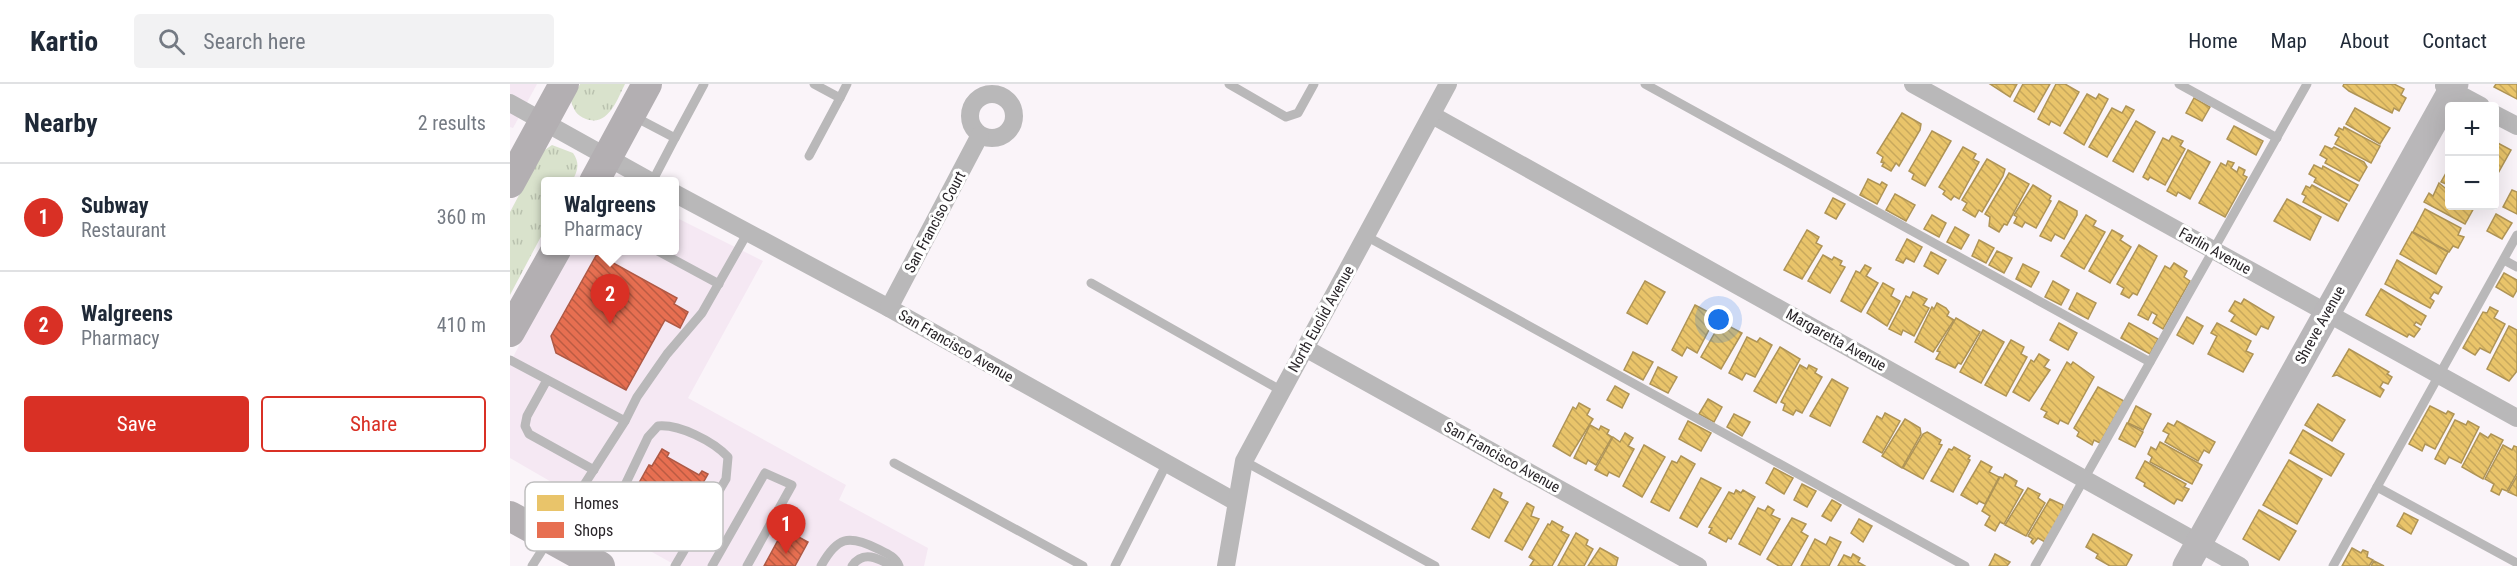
<!DOCTYPE html>
<meta charset="utf-8">
<style>
:root{--surface:#fff;--page:#f2f2f3;--text:#1f2937;--muted:#747a83;--line:#e0e1e3;--accent:#d93025}
body{margin:0;font-family:"Roboto Condensed",sans-serif;background:var(--page);color:var(--text)}
.controls{position:absolute;right:18px;top:18px;display:grid;overflow:hidden;border-radius:6px;box-shadow:0 6px 24px #0002}
.controls button{width:54px;height:54px;display:grid;place-items:center;padding:0;border:0;border-bottom:2px solid var(--line);background:var(--surface);color:var(--text);font:30px sans-serif}
.you{position:absolute;left:1209px;top:236px;width:21px;height:21px;margin:-15px;border:4px solid #fff;border-radius:50%;background:#1a73e8;box-shadow:0 0 0 9px #1a73e833}
.badge{display:grid;place-items:center;width:39px;height:39px;border-radius:50%;background:var(--accent);color:#fff;font-size:20px;font-weight:700}
.pin{position:absolute;translate:-50% -50px;filter:drop-shadow(0 2px 3px #0008)}
.pin::after{content:'';position:absolute;top:32px;width:21px;height:18px;background:inherit;clip-path:polygon(0 0,100% 0,50% 100%)}
.popup{position:absolute;left:31px;top:93px;width:138px;height:78px;box-sizing:border-box;display:grid;place-content:center;border-radius:6px;background:var(--surface);filter:drop-shadow(0 2px 4px #0005);font-size:20px;white-space:nowrap;color:var(--muted)}
.popup b{font-size:22px;color:var(--text)}
.popup::after{content:'';position:absolute;left:50%;top:100%;margin-left:-12px;border:12px solid transparent;border-top-color:var(--surface)}
.list{margin:0;padding:0;list-style:none}
h2{display:flex;justify-content:space-between;align-items:center;height:78px;margin:0;padding:0 24px;font-size:26px}
h2 small{font-size:20px;font-weight:400;color:var(--muted)}
.list li{display:grid;grid-template-columns:39px 1fr auto;gap:18px;align-items:center;box-sizing:border-box;height:108px;padding:0 24px;border-top:2px solid var(--line)}
.list b{display:block;font-size:22px;white-space:nowrap}
.list p{margin:0;font-size:20px;white-space:nowrap;color:var(--muted)}
.list em{font-size:20px;font-style:normal;color:var(--muted)}
.actions{display:flex;gap:12px;padding:18px 24px}
.actions a{flex:1;padding:14px 0;border:2px solid var(--accent);border-radius:6px;text-align:center;font-size:21px;color:var(--accent)}
.actions .main{background:var(--accent);color:#fff}
.icon{flex:none;width:33px;height:33px;fill:none;stroke:currentColor;stroke-width:2;stroke-linecap:round;stroke-linejoin:round}
.map{position:relative;flex:none;width:2007px;height:482px;overflow:hidden}
header{display:flex;align-items:center;gap:36px;box-sizing:border-box;height:84px;padding:0 30px;background:var(--surface);border-bottom:2px solid var(--line)}
header strong{font-size:28px}
nav{display:flex;gap:33px;margin-inline-start:auto;font-size:21px}
.search{width:420px;height:54px;background:var(--page);display:flex;align-items:center;gap:15px;box-sizing:border-box;padding:0 21px;border-radius:6px;color:var(--muted);font-size:22px}
main{display:flex}
aside{flex:1;background:var(--surface)}
.map>svg:first-child{display:block}
</style>
<header>
<strong>Kartio</strong>
<div class="search"><svg class="icon" aria-label="search" viewBox="0 0 24 24"><circle cx="10" cy="10" r="6"/><path d="M15 15l6 6"/></svg>Search here</div>
<nav><a>Home</a><a>Map</a><a>About</a><a>Contact</a></nav>
</header>
<main>
<aside>
<h2>Nearby<small>2 results</small></h2>
<ul class="list">
<li><span class="badge">1</span><div><b>Subway</b><p>Restaurant</p></div><em>360 m</em></li>
<li><span class="badge">2</span><div><b>Walgreens</b><p>Pharmacy</p></div><em>410 m</em></li>
</ul>
<div class="actions"><a class="main">Save</a><a>Share</a></div>
</aside>
<div class="map">
<svg width="2007" height="482" viewBox="0 0 2007 482">
<defs>
<pattern id="grass-tufts" width="24" height="20" patternUnits="userSpaceOnUse" patternTransform="scale(1.5)"><rect width="24" height="20" fill="#d9e2cc"/><path d="M3 7l-1-3M5 7V3M7 7l1-3M15 17l-1-3M17 17v-4M19 17l1-3" fill="none" stroke="#bac2af"/></pattern>
<pattern id="homes-back-hatch" width="6" height="6" patternUnits="userSpaceOnUse" patternTransform="scale(1.5)"><rect width="6" height="6" fill="#e9c46a"/><path d="M-1 5l2 2M0 0l6 6M5-1l2 2" fill="none" stroke="#c8a85c"/></pattern>
<pattern id="shops-back-hatch" width="6" height="6" patternUnits="userSpaceOnUse" patternTransform="scale(1.5)"><rect width="6" height="6" fill="#e76f51"/><path d="M-1 5l2 2M0 0l6 6M5-1l2 2" fill="none" stroke="#bb5b43"/></pattern>
</defs>
<rect width="100%" height="100%" fill="#faf4f9"/>
<g fill="#f5e8f3">
<polygon points="0,0 27,0 3,44 0,43"/>
<polygon points="165,133 253,177 178,314 336,401 329,416 418,464 414,482 167,482 45,414 50,403 0,374 0,279 58,167 164,166"/>
</g>
<g fill="url(#grass-tufts)">
<path d="M70 0H115C107 16 98 43 76 35 66 31 64 26 61 17Z"/>
<path d="M42 61 63 69C70 79 68 87 62 97L36 98 35 145 0 211V128L32 68Z"/>
</g>
<g fill="url(#homes-back-hatch)" stroke="#af9456" stroke-width="1.5">
<polygon points="1480,0 1507,0 1500,13"/>
<polygon points="1513,0 1540,0 1524,28 1504,17"/>
<polygon points="1546,0 1555,0 1569,8 1550,42 1541,37 1539,41 1528,35"/>
<polygon points="1834,0 1884,0 1894,5 1891,11 1896,14 1889,27 1884,24 1882,29 1839,7 1833,2"/>
<polygon points="1986,0 2007,0 2007,15 1984,3"/>
<polygon points="1577,10 1586,15 1589,10 1598,15 1574,61 1554,49"/>
<polygon points="1684,14 1700,23 1692,37 1676,29"/>
<polygon points="1616,22 1624,26 1597,73 1579,63 1602,24 1612,29"/>
<polygon points="1845,24 1880,44 1870,60 1836,40"/>
<polygon points="1392,29 1411,40 1410,46 1389,82 1386,79 1381,87 1372,82 1374,79 1371,78 1373,73 1367,69"/>
<polygon points="1626,37 1645,48 1623,88 1603,77"/>
<polygon points="1724,42 1753,57 1746,71 1717,55"/>
<polygon points="1834,43 1870,62 1861,79 1825,60 1829,53 1825,51 1829,44 1833,46"/>
<polygon points="1422,47 1441,57 1415,102 1402,95 1404,90 1399,87"/>
<polygon points="1662,52 1673,57 1670,62 1675,65 1655,101 1640,93 1638,96 1633,93 1653,54 1659,57"/>
<polygon points="1984,57 2001,66 1987,91 1984,90"/>
<polygon points="1815,62 1822,65 1824,63 1854,78 1857,83 1849,97 1815,79 1817,75 1810,71"/>
<polygon points="1453,63 1466,70 1463,75 1469,78 1449,115 1444,112 1441,116 1433,110 1435,107 1429,103"/>
<polygon points="1678,66 1700,78 1680,115 1668,108 1666,112 1657,107"/>
<polygon points="1477,75 1495,85 1493,92 1472,128 1469,126 1465,133 1453,126 1457,119 1452,116"/>
<polygon points="1718,77 1724,79 1721,84 1727,88 1729,83 1735,86 1733,91 1737,93 1715,133 1689,119 1711,79 1716,82"/>
<polygon points="1804,81 1812,85 1813,82 1848,101 1839,117 1804,98 1806,94 1799,90"/>
<polygon points="1940,82 1940,100 1938,101 1931,98"/>
<polygon points="1499,89 1519,100 1497,141 1494,140 1489,148 1479,142 1480,133 1475,130"/>
<polygon points="1358,95 1370,101 1372,98 1377,101 1367,120 1350,111"/>
<polygon points="1929,99 1940,108 1940,122 1965,122 1955,140 1914,118 1919,109 1923,112"/>
<polygon points="1523,101 1541,112 1539,116 1541,117 1526,144 1515,138 1512,143 1504,139 1507,133 1504,131"/>
<polygon points="1802,101 1837,120 1828,137 1793,118 1796,112 1792,110 1796,102 1800,104"/>
<polygon points="2002,106 2007,108 2007,130 1993,123"/>
<polygon points="1385,110 1405,121 1396,137 1376,126"/>
<polygon points="1323,114 1335,120 1326,135 1315,129"/>
<polygon points="1777,115 1811,133 1800,156 1764,137"/>
<polygon points="1549,117 1567,127 1567,131 1554,155 1545,150 1541,157 1530,152"/>
<polygon points="1915,125 1951,144 1948,151 1954,153 1948,164 1943,162 1939,168 1903,148"/>
<polygon points="1986,130 2002,139 1992,155 1977,147"/>
<polygon points="1422,131 1436,139 1429,153 1414,145"/>
<polygon points="1576,131 1586,137 1583,142 1595,148 1574,185 1551,172"/>
<polygon points="1445,143 1459,151 1451,165 1437,158"/>
<polygon points="1297,146 1309,153 1306,159 1312,162 1292,195 1274,186"/>
<polygon points="1602,146 1613,152 1610,156 1621,163 1600,199 1579,187"/>
<polygon points="1902,148 1938,168 1926,190 1890,170"/>
<polygon points="1397,155 1412,163 1404,178 1396,174 1393,179 1386,176"/>
<polygon points="1469,156 1484,164 1476,179 1462,172"/>
<polygon points="1629,161 1647,172 1627,211 1623,209 1619,214 1611,210 1614,204 1607,200"/>
<polygon points="1487,167 1502,174 1494,189 1479,181"/>
<polygon points="1421,168 1436,176 1428,190 1414,182"/>
<polygon points="1313,171 1322,176 1324,173 1332,177 1330,181 1335,183 1320,209 1298,197"/>
<polygon points="1887,176 1932,203 1928,210 1924,208 1920,214 1924,217 1920,224 1875,200"/>
<polygon points="1664,179 1677,187 1674,193 1680,197 1653,245 1643,239 1647,231 1642,228 1638,236 1628,231 1655,182 1660,185"/>
<polygon points="1513,180 1529,188 1521,203 1506,195"/>
<polygon points="1355,181 1361,184 1356,192 1368,199 1351,228 1331,217 1346,187 1350,189"/>
<polygon points="1994,189 2007,196 2007,206 2003,213 1986,203"/>
<polygon points="1135,197 1155,208 1137,240 1117,229"/>
<polygon points="1543,197 1559,206 1551,221 1535,213"/>
<polygon points="1373,199 1384,205 1381,212 1390,217 1377,242 1357,229"/>
<polygon points="1871,205 1916,232 1911,241 1906,238 1904,241 1910,245 1904,253 1899,250 1897,253 1856,231"/>
<polygon points="1403,208 1417,215 1413,221 1419,224 1404,252 1393,246 1391,251 1379,245 1396,212 1400,214"/>
<polygon points="1567,209 1586,219 1578,235 1559,225"/>
<polygon points="1734,215 1764,233 1758,245 1751,242 1746,251 1721,237 1725,231 1719,227 1725,217 1731,220"/>
<polygon points="1427,219 1436,224 1439,228 1437,232 1444,236 1423,268 1405,258 1422,223 1424,225"/>
<polygon points="1185,221 1206,232 1187,269 1177,263 1172,272 1162,266"/>
<polygon points="1980,223 1988,227 1984,234 1995,240 1980,269 1970,264 1965,271 1953,264 1973,228 1977,229"/>
<polygon points="1677,233 1693,242 1683,260 1667,251"/>
<polygon points="1446,234 1470,248 1451,280 1448,279 1445,284 1426,275 1430,268 1427,267"/>
<polygon points="1211,238 1232,249 1211,285 1191,273"/>
<polygon points="1549,239 1567,249 1558,266 1540,256"/>
<polygon points="1619,239 1648,255 1640,270 1611,254"/>
<polygon points="1707,239 1741,257 1736,267 1743,270 1733,288 1698,270 1707,252 1701,249"/>
<polygon points="1999,242 2007,246 2007,287 1999,297 1977,285"/>
<polygon points="1473,246 1494,258 1471,299 1450,288"/>
<polygon points="1237,253 1247,258 1250,254 1262,261 1245,293 1236,289 1232,296 1219,289"/>
<polygon points="1501,256 1514,263 1511,270 1517,273 1496,312 1475,301"/>
<polygon points="1270,263 1290,275 1266,319 1244,307"/>
<polygon points="1839,265 1879,288 1877,290 1882,293 1878,300 1873,298 1870,303 1874,306 1870,313 1827,291 1823,292"/>
<polygon points="1123,268 1143,278 1133,296 1114,286"/>
<polygon points="1529,270 1539,276 1534,283 1540,286 1519,317 1503,308 1521,276 1524,278"/>
<polygon points="1557,278 1561,281 1563,278 1584,293 1558,340 1550,336 1548,340 1534,333 1537,328 1531,325"/>
<polygon points="1290,281 1297,285 1299,281 1307,285 1305,289 1312,293 1292,329 1286,326 1283,331 1273,326 1275,320 1271,318"/>
<polygon points="1148,283 1167,293 1158,309 1140,300"/>
<polygon points="1322,295 1338,304 1320,342 1300,332"/>
<polygon points="1105,302 1119,310 1112,324 1097,316"/>
<polygon points="1588,303 1614,317 1590,359 1584,356 1582,361 1567,352 1569,348 1564,344"/>
<polygon points="1198,315 1212,323 1204,338 1189,330"/>
<polygon points="1069,319 1080,325 1077,331 1083,335 1060,372 1043,362 1063,323 1066,325"/>
<polygon points="1808,320 1835,336 1822,357 1795,341"/>
<polygon points="1626,322 1641,330 1633,346 1618,339"/>
<polygon points="1920,322 1936,330 1938,327 1944,330 1925,365 1915,360 1912,367 1899,360"/>
<polygon points="1375,329 1390,337 1372,369 1353,358 1367,332 1372,335"/>
<polygon points="1224,330 1240,338 1232,352 1217,343"/>
<polygon points="1395,335 1410,344 1411,350 1392,384 1372,372"/>
<polygon points="1945,336 1956,341 1958,337 1969,343 1951,379 1939,373 1935,380 1925,375"/>
<polygon points="1178,337 1201,349 1191,367 1169,355"/>
<polygon points="1667,337 1705,358 1699,369 1694,366 1688,377 1655,358 1659,350 1653,347 1658,339 1664,342"/>
<polygon points="1617,339 1633,348 1625,363 1609,355"/>
<polygon points="1080,341 1089,346 1091,342 1099,346 1097,350 1102,353 1086,381 1078,376 1076,380 1064,374"/>
<polygon points="1793,346 1834,370 1821,392 1780,369"/>
<polygon points="1417,348 1431,356 1429,360 1432,361 1413,395 1393,384 1413,350"/>
<polygon points="1115,349 1123,354 1118,362 1124,365 1109,393 1099,388 1097,392 1085,386 1103,353 1110,358"/>
<polygon points="1970,349 1978,354 1981,350 1993,356 1973,395 1952,383"/>
<polygon points="1650,358 1692,381 1682,400 1640,378 1642,373 1638,370 1641,363 1646,366"/>
<polygon points="1134,361 1155,373 1132,413 1113,402"/>
<polygon points="1993,361 2002,366 2004,362 2007,363 2007,389 1997,407 1992,405 1989,411 1981,407 1984,400 1975,395"/>
<polygon points="1444,363 1460,372 1458,375 1460,376 1443,408 1421,397 1439,365 1442,366"/>
<polygon points="1171,372 1185,380 1159,427 1141,418 1162,377 1167,379"/>
<polygon points="1779,376 1812,395 1787,440 1753,421"/>
<polygon points="1471,377 1482,383 1479,388 1489,393 1475,420 1469,417 1467,420 1451,411"/>
<polygon points="1635,377 1676,400 1674,403 1679,405 1672,417 1667,415 1664,420 1634,402 1635,399 1626,394"/>
<polygon points="1264,384 1283,394 1274,410 1256,399"/>
<polygon points="1495,390 1507,397 1505,402 1513,406 1494,440 1490,438 1485,447 1475,441 1480,432 1472,427 1490,393 1493,394"/>
<polygon points="2007,392 2007,412 1998,408"/>
<polygon points="1191,394 1211,404 1187,443 1170,434"/>
<polygon points="1292,400 1306,407 1297,423 1284,416"/>
<polygon points="1518,404 1530,410 1528,414 1535,419 1516,452 1495,441"/>
<polygon points="984,405 992,409 990,414 998,418 979,454 962,445"/>
<polygon points="1226,406 1231,409 1233,406 1245,413 1221,455 1218,454 1216,458 1199,449 1202,444 1199,443 1219,408 1224,410"/>
<polygon points="1540,415 1553,421 1552,427 1535,458 1528,454 1523,460 1521,458 1523,455 1518,452"/>
<polygon points="1322,416 1331,421 1321,437 1312,432"/>
<polygon points="1017,419 1024,423 1021,432 1029,435 1012,466 995,457"/>
<polygon points="1258,422 1264,426 1261,431 1270,435 1250,471 1229,460 1248,424 1255,427"/>
<polygon points="1749,426 1786,447 1769,476 1733,455"/>
<polygon points="1894,429 1908,436 1901,450 1887,442"/>
<polygon points="1282,434 1296,440 1291,448 1298,452 1281,482 1269,482 1257,475"/>
<polygon points="1349,435 1362,442 1353,458 1341,449"/>
<polygon points="1042,437 1053,443 1051,447 1059,451 1042,482 1020,482 1024,476 1019,473 1038,440 1040,441"/>
<polygon points="1066,449 1078,456 1076,461 1083,465 1074,482 1048,482"/>
<polygon points="1583,450 1622,471 1616,482 1600,482 1586,474 1588,470 1576,463"/>
<polygon points="1320,453 1331,458 1319,482 1291,482 1305,455 1316,461"/>
<polygon points="1090,464 1108,474 1106,482 1078,482"/>
<polygon points="1842,464 1851,469 1853,466 1858,468 1857,473 1863,476 1859,482 1832,482"/>
<polygon points="1343,470 1350,474 1348,478 1355,482 1328,482 1334,471 1341,474"/>
<polygon points="1485,470 1500,478 1497,482 1479,482"/>
<polygon points="1864,477 1874,482 1861,482"/>
</g>
<g fill="url(#shops-back-hatch)" stroke="#ae5945" stroke-width="1.5">
<polygon points="87,170 167,214 164,220 178,228 170,244 155,236 116,306 46,269 41,252"/>
<polygon points="152,365 159,369 157,373 189,391 192,387 198,390 160,457 115,433 119,426 115,424 139,381 142,382"/>
<polygon points="274,445 298,458 285,482 254,482"/>
</g>
<g fill="none" stroke-linecap="round" stroke-linejoin="round">
<g stroke="#b9b8b9" stroke-width="9">
<polyline points="304,0 330,14 337,0"/>
<polyline points="719,0 776,33 788,29 804,0"/>
<polyline points="1135,0 1640,278"/>
<polyline points="1669,0 1767,54"/>
<polyline points="125,33 165,54 194,0"/>
<polyline points="299,72 330,14"/>
<polyline points="142,98 165,54"/>
<polyline points="856,152 1455,482"/>
<polyline points="146,166 209,200"/>
<polyline points="1994,176 2007,183"/>
<polyline points="581,199 772,307"/>
<polyline points="0,276 115,337"/>
<polyline points="37,296 17,332 15,342 19,350 84,386"/>
<polyline points="734,377 925,482"/>
<polyline points="384,379 573,482"/>
<polyline points="1867,403 2007,479"/>
<path d="M81 472 138 353 148 342C169 340 203 357 218 373L216 395 165 482"/>
<polyline points="22,482 115,337 127,313 157,270 192,229 238,148"/>
<polyline points="202,482 255,389 282,401 237,482"/>
<path d="M311 482C327 453 338 450 368 465 376 469 386 473 389 482"/>
<path d="M342 482C353 466 368 474 382 482"/>
<polyline points="605,482 656,381"/>
<polyline points="1525,482 1797,0"/>
<polyline points="1823,482 2007,151"/>
</g>
<g stroke="#b9b8b9" stroke-width="18">
<polyline points="1403,0 2007,334"/>
<polyline points="1934,2 1971,22"/>
<circle cx="482" cy="32" r="22"/>
<polyline points="0,19 142,98"/>
<polyline points="1984,30 2007,42"/>
<polyline points="922,31 1730,482"/>
<polyline points="164,109 379,224 726,418"/>
<polyline points="379,224 470,51"/>
<polyline points="795,264 1188,482"/>
<polyline points="716,482 734,377 938,0"/>
</g>
<polyline stroke="#b9b7b9" stroke-width="27" points="1676,482 1945,0"/>
<g stroke="#b3afb2" stroke-width="30">
<polyline points="84,98 137,0"/>
<polyline points="0,99 54,0"/>
<polyline points="0,248 46,166"/>
<polyline points="0,432 90,482"/>
</g>
</g>
<g text-anchor="middle" stroke-width="6" stroke-linejoin="round" paint-order="stroke">
<g font-size="15" fill="#292529" stroke="#fff">
<text transform="translate(425 138) rotate(-62)" y="5">San Franciso Court</text>
<text transform="translate(1705 167) rotate(29)" y="5">Farlin Avenue</text>
<text transform="translate(811 235) rotate(-61)" y="5">North Euclid Avenue</text>
<text transform="translate(1810 241) rotate(-61)" y="5">Shreve Avenue</text>
<text transform="translate(1326 256) rotate(29)" y="5">Margaretta Avenue</text>
<text transform="translate(446 262) rotate(30)" y="5">San Francisco Avenue</text>
<text transform="translate(992 373) rotate(29)" y="5">San Francisco Avenue</text>
</g>
</g>
<rect x="15" y="398" width="198" height="69" rx="9" fill="#fff" stroke="#bfbebf" stroke-width="1.5"/>
<rect x="27" y="411" width="27" height="16" fill="#e9c46a"/>
<rect x="27" y="438" width="27" height="16" fill="#e76f51"/>
<g font-size="16" fill="#292529">
<text x="64" y="425">Homes</text>
<text x="64" y="452">Shops</text>
</g>
</svg>
<div class="controls">
<button>+</button>
<button>−</button>
</div>
<div class="you"></div>
<div class="pin badge" style="left:276px;top:470px">1</div>
<div class="pin badge" style="left:100px;top:240px">2</div>
<div class="popup"><b>Walgreens</b>Pharmacy</div>
</div>
</main>
